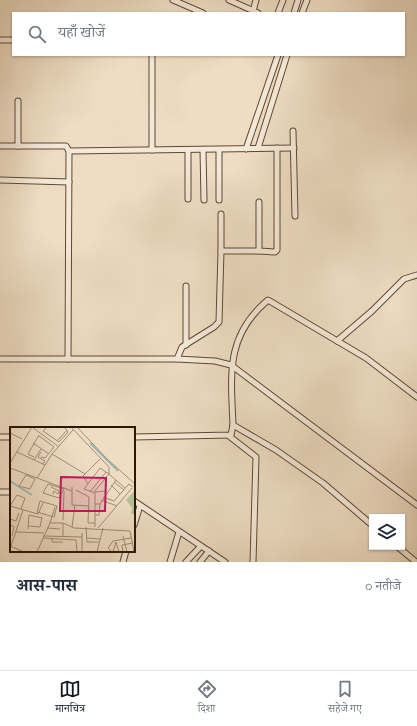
<!DOCTYPE html>
<html lang="hi">
<meta charset="utf-8">
<style>
:root{--surface:#fff;--page:#f6f6f7;--text:#1f2937;--muted:#747a83;--line:#e0e1e3;--accent:#111827}
body{margin:0;font-family:"IM FELL Great Primer","Noto Serif Devanagari",serif;background:var(--page);color:var(--text)}
.controls{position:absolute;right:12px;bottom:12px;display:grid;overflow:hidden;border-radius:0px;box-shadow:0 1px 3px #0004}
.controls button{width:36px;height:36px;display:grid;place-items:center;padding:0;border:0;border-bottom:1px solid var(--line);background:var(--surface);color:var(--text);font:20px sans-serif}
.list{margin:0;padding:0;list-style:none}
h2{display:flex;justify-content:space-between;align-items:center;height:52px;margin:0;padding:0 16px;font-size:17px}
h2 small{font-size:13px;font-weight:400;color:var(--muted)}
.icon{flex:none;width:22px;height:22px;fill:none;stroke:currentColor;stroke-width:2;stroke-linecap:round;stroke-linejoin:round}
.map{position:relative;flex:none;width:417px;height:562px;overflow:hidden}
.search{position:absolute;background:var(--surface);box-shadow:0 1px 3px #0004;left:12px;right:12px;top:12px;height:44px;display:flex;align-items:center;gap:10px;box-sizing:border-box;padding:0 14px;border-radius:0px;color:var(--muted);font-size:15px}
.sheet{height:108px;background:var(--surface)}
nav{display:flex;justify-content:space-around;align-items:center;box-sizing:border-box;height:56px;border-top:1px solid var(--line);background:var(--surface);font-size:11px;color:var(--muted)}
nav a{display:grid;justify-items:center;gap:2px}
nav .on{color:var(--accent)}
.map>svg:first-child{display:block}
</style>
<div class="map">
<svg width="417" height="562" viewBox="0 0 417 562">
<rect width="100%" height="100%" fill="#eeddc3"/>
<filter id="stains"><feTurbulence type="fractalNoise" baseFrequency=".005" numOctaves="4"/><feColorMatrix values="0 0 0 0 .2 0 0 0 0 .09 0 0 0 0 .02 0 0 0 .5 -.17"/></filter>
<radialGradient id="worn" r=".72"><stop offset=".6" stop-color="#630" stop-opacity="0"/><stop offset="1" stop-color="#630" stop-opacity=".3"/></radialGradient>
<g fill="none" stroke-linecap="round" stroke-linejoin="round">
<g stroke="#5f4737" stroke-width="7">
<g id="street">
<polyline points="173,0 203,13"/>
<polyline points="229,0 258,13"/>
<polyline points="253,11 256,0"/>
<polyline points="278,13 283,0"/>
<polyline points="294,13 298,0"/>
<polyline points="302,13 307,0"/>
<polyline points="0,40 13,40"/>
<polyline points="293,131 295,216"/>
<polyline points="0,146 66,146 69,151"/>
<polyline points="18,146 18,101"/>
<polyline points="258,148 287,55"/>
<polyline points="246,149 278,55"/>
<polyline points="152,150 152,55"/>
<polyline points="188,150 188,199"/>
<polyline points="203,150 204,200"/>
<polyline points="219,150 219,200"/>
<polyline points="0,180 69,182"/>
<polyline points="221,214 221,251"/>
<polyline points="259,251 275,252 277,250 277,148"/>
<polyline points="186,286 186,345"/>
<polyline points="337,341 372,311 404,279 417,275"/>
<polyline points="0,359 177,359 182,347 214,327 219,322 221,251 259,251 259,202"/>
<polyline points="68,359 69,151 294,148"/>
<polyline points="177,359 215,361 231,365 417,505"/>
<polyline points="233,425 276,450 323,483 372,525"/>
<polyline points="229,436 256,457 253,562"/>
<polyline points="0,437 11,437"/>
<path d="M134 437 231 435 233 425C231 375 225 336 268 300L366 358 417 397"/>
<polyline points="0,492 11,492"/>
<polyline points="134,501 225,562"/>
<polyline points="134,525 140,506"/>
<polyline points="398,547 416,562"/>
<polyline points="123,562 126,551"/>
<polyline points="170,562 179,532"/>
<polyline points="186,562 201,546"/>
<polyline points="200,562 209,551"/>
</g>
</g>
<use href="#street" stroke="#f4e9d8" stroke-width="5"/>
</g>
<g transform="translate(10 427)">
<rect width="125" height="125" fill="#eeddc3"/>
<path d="M125 63V87H121L122 81 116 73Z" fill="#b3c298"/>
<path fill="none" stroke="#9bbbb9" stroke-width="2" d="M80 16 108 44M0 54 22 68"/>
<path fill="none" stroke="#a28d78" stroke-width="1" d="M37 0 33 4 49 15 58 5 54 0M61 0 99 40V47L84 65M67 0 97 32 125 57M0 6 12 12M29 9 44 20 35 31 31 30M47 14 57 3M23 16 39 27M7 25 35 38M31 25 28 30 35 34 33 37M42 27 75 47M24 30 18 27 29 8M24 33 31 22M0 36 22 0 49 20M0 41 62 64M99 47 115 61M16 48 25 52 20 62 9 59ZM27 51 42 27 63 3M104 55 114 63M38 57 54 62 49 71 33 66ZM78 57 73 49 90 32M101 58 110 67M41 60 49 64 48 67 44 64 43 67M62 60V78L79 79M66 63 79 70 78 96H85M80 65 96 45M85 65 97 64M93 70 104 74 119 57 123 60M91 73 107 79M30 74 47 79 44 90 27 85ZM85 77H90L106 53M0 79 28 87M0 79 7 68 15 71 11 82M28 87 33 76M85 88H89L90 77M0 92 6 94 9 86M53 93 54 64M40 96 45 80M0 98 4 100 2 109M19 99 30 100 32 90M62 100 65 78M76 100 77 115H89M85 100V66L74 62 90 41 99 47M37 101 50 102M88 101 122 61M18 102 19 88 32 91M6 105 34 106M72 106V125M33 109 72 110M53 109V96M113 109 117 125M33 111 66 113 67 125M77 111 90 112M42 112V115H53M0 119 14 125M1 119 13 83M27 125 40 96H53L64 101 120 104 124 125M87 125 93 101M102 125 98 121 103 114 121 111M103 125 106 115 109 125M113 125 112 118 123 116"/>
<path fill="#c2185b" fill-opacity="0.15" stroke="#c2185b" stroke-width="2" d="M51 50 96 51 95 84H50Z"/>
<rect width="125" height="125" fill="none" stroke="#2f1508" stroke-width="2"/>
</g>
<rect width="100%" height="100%" filter="url(#stains)"/>
<rect width="100%" height="100%" fill="url(#worn)"/>
</svg>
<div class="controls">
<button><svg class="icon" aria-label="layers" viewBox="0 0 24 24"><path d="M12 4l9 5-9 5-9-5zM3 14l9 5 9-5"/></svg></button>
</div>
<div class="search"><svg class="icon" aria-label="search" viewBox="0 0 24 24"><circle cx="10" cy="10" r="6"/><path d="M15 15l6 6"/></svg>यहाँ खोजें</div>
</div>
<section class="sheet">
<h2>आस-पास<small>0 नतीजे</small></h2>
<ul class="list">
</ul>
</section>
<nav>
<a class="on"><svg class="icon" aria-label="map" viewBox="0 0 24 24"><path d="M3 6l6-2 6 2 6-2v14l-6 2-6-2-6 2zM9 4v14M15 6v14"/></svg>मानचित्र</a>
<a><svg class="icon" aria-label="directions" viewBox="0 0 24 24"><path d="M12 3l9 9-9 9-9-9zM9 14v-3h6M13 9l2 2-2 2"/></svg>दिशा</a>
<a><svg class="icon" aria-label="saved" viewBox="0 0 24 24"><path d="M7 4h10v16l-5-4-5 4z"/></svg>सहेजे गए</a>
</nav>
